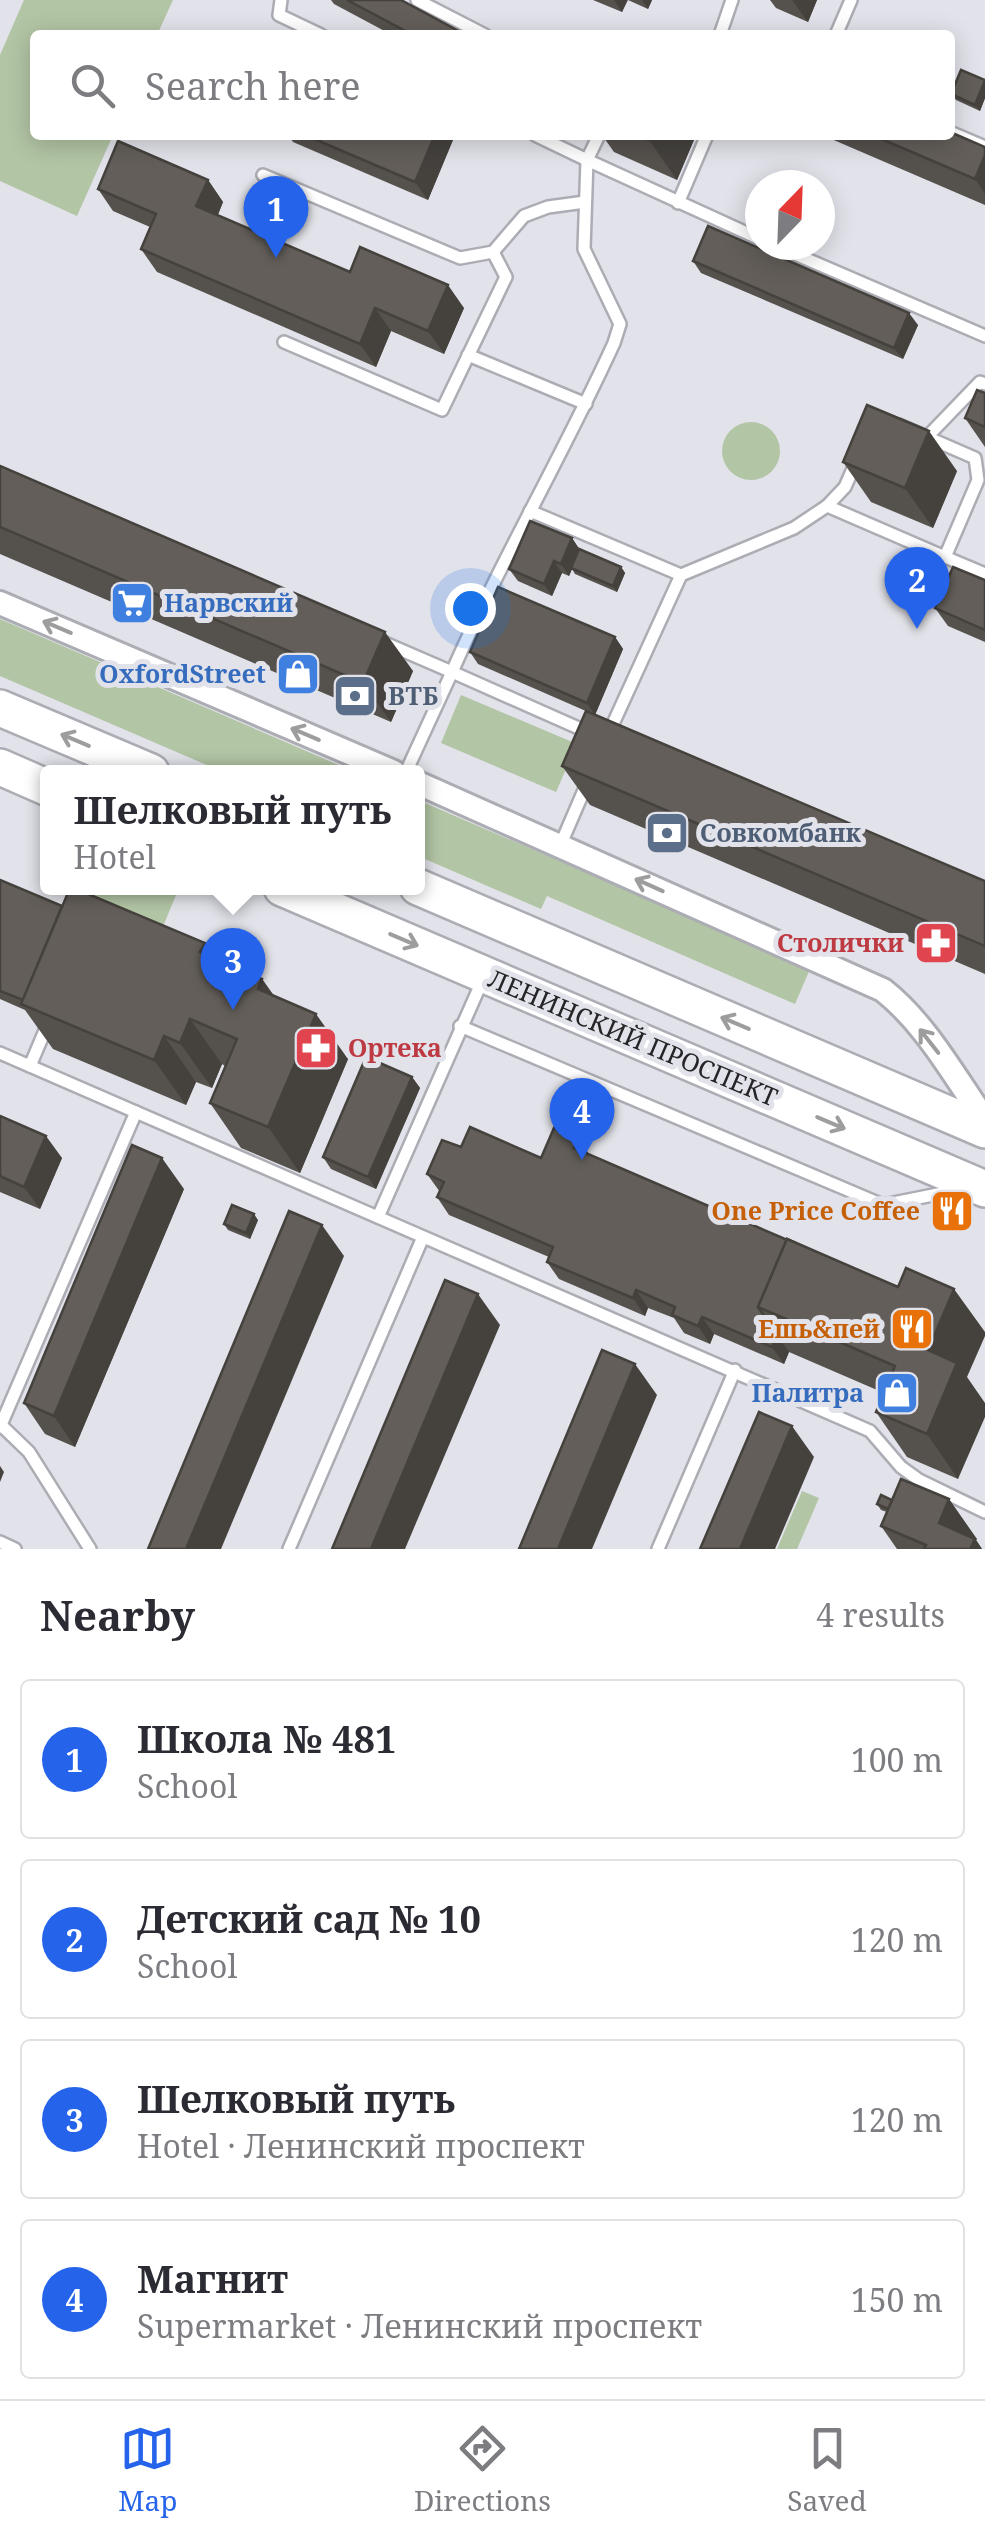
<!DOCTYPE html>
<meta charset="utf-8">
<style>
:root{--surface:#fff;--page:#f2f2f3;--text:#2b2b33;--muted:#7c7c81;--line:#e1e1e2;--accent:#2563eb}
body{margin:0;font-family:"Noto Serif",serif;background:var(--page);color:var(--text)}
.compass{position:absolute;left:745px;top:170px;width:90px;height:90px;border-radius:50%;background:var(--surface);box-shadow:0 5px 25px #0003;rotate:23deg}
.you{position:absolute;left:470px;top:608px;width:35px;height:35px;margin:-25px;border:8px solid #fff;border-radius:50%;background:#1a73e8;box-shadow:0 0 0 15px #1a73e833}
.badge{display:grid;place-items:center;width:65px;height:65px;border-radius:50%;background:var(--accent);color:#fff;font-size:32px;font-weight:700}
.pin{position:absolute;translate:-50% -82px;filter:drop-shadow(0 2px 5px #0008)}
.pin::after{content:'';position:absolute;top:52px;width:35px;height:30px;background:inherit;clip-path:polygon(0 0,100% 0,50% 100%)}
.popup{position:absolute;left:40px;top:765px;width:385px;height:130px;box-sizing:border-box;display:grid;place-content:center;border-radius:10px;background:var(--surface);filter:drop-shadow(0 2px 8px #0005);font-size:32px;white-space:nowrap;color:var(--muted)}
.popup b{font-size:38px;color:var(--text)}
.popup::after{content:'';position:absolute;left:50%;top:100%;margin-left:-20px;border:20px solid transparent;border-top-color:var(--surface)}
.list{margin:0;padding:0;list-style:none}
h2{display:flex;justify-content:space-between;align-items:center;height:130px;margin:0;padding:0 40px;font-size:42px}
h2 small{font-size:32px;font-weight:400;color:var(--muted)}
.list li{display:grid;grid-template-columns:65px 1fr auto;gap:30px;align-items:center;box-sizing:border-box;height:160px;margin:0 20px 20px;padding:0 20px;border:2px solid var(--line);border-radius:10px}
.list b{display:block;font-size:38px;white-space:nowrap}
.list p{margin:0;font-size:32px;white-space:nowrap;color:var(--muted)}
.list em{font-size:32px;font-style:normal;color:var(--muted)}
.icon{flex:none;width:55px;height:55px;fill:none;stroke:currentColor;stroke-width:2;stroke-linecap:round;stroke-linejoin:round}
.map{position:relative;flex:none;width:985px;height:1549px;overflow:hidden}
.search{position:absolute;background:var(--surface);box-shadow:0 5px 25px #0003;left:30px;right:30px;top:30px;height:110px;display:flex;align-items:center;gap:25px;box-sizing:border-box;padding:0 35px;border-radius:10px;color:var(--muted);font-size:38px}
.sheet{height:850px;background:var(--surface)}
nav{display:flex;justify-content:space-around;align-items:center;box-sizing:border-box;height:140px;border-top:2px solid var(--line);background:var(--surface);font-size:28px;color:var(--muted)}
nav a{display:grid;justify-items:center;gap:5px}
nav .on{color:var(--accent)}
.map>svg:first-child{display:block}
</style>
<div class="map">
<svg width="985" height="1549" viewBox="0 0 985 1549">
<rect width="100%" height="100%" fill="#e2e2ea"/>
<g fill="#b2c5a4">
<polygon points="24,0 173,0 157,35 35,35 35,135 113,135 77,216 0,181 0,55"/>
<circle cx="751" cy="451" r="29"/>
<polygon points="0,619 355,772 223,772 0,676"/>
<polygon points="461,695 577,744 556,792 441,743"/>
<polygon points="418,800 810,969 795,1004 547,896 541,909 418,856"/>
<polygon points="81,888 179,888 159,936"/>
<polygon points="802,1491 819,1498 797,1549 777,1549"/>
</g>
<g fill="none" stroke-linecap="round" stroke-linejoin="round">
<g stroke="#acacb4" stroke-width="16">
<g id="service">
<polyline points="281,0 279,15 321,35"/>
<polyline points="417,0 485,35"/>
<polyline points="720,35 732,0"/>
<polyline points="836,35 851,0"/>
<polyline points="950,132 985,147"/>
<polyline points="599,135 587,160 760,239"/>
<polyline points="263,175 460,258 493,252 524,216 548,207 585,202"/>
<polyline points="678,203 707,135"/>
<polyline points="774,245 985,336"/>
<polyline points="284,342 442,410 506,277 493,252"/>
<polyline points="468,355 586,404"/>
<polygon points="899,425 975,458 978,480 945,557 827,506 845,487 860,453"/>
<polyline points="927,437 980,382 985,384"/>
<polyline points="530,511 681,575"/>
<polyline points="945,557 985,574"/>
<path d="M385 643 452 672C501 560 563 455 614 343L620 324 584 249 587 160 535 135"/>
<polyline points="607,737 681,575 794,528 827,506"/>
<polyline points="406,772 452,672 592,734"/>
<polyline points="560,846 588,781"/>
<polyline points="460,1026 883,1205 958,1190"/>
<polyline points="0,1053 870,1431 901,1467 919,1480 985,1512"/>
<polyline points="30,1066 49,1021"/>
<polyline points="378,1217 483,979"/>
<polyline points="2,1426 29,1452 90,1549"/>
<polyline points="0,1427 136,1112"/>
<polyline points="0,1542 15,1549"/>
<polyline points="289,1549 423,1237"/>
<polyline points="658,1549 735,1370"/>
</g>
</g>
<g stroke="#acacb4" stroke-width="28">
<g id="minor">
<polyline points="0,603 394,772"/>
<path d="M418 783 883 990C926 1024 954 1076 985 1120"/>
</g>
</g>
<g stroke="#acacb4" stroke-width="40">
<g id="primary">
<polyline points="0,708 151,772"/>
<polyline points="0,767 48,788"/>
<polyline points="418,887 985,1130"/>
<polyline points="282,888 985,1189"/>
</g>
</g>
<use href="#service" stroke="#fff" stroke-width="11"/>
<use href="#minor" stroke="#fff" stroke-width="22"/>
<use href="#primary" stroke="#fff" stroke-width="35"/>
</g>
<g fill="#55514d">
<polygon points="331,0 401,0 466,35 392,35 334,4"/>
<polygon points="593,0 652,0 648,9 628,0 622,12"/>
<polygon points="770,0 817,0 808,22 776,8"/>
<polygon points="985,80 985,98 980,111 956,100 951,94"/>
<polygon points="288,135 455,135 428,200 293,142"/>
<polygon points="602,135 696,135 677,180 614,152"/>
<polygon points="822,135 950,135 985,155 985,205"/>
<polygon points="208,180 223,202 218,215 350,272 464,308 444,354 391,331 376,367 157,272 141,249 150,227 113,211 98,189"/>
<polygon points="693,261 918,325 903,359 701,273"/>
<polygon points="985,393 985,447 965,418"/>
<polygon points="843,462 957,471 933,528 871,502"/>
<polygon points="0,466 413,671 391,722 0,554"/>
<polygon points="572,538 579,549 621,567 625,573 617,592 575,574 572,569 569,576 562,573 552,596 518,581 509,569"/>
<polygon points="985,580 985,642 948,626 935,608"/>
<polygon points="615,637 623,649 595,715 478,664 470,652"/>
<polygon points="562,766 985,881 985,974 590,805"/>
<polygon points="0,880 62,906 205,943 216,959 262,979 274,996 348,1059 300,1173 241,1148 210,1103 225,1066 222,1064 212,1088 196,1082 186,1105 53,1049 25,1010 0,999"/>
<polygon points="412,1077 420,1088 376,1189 331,1169 323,1157"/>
<polygon points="0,1116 62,1158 40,1209 0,1192"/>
<polygon points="578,1138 589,1154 967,1377 958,1479 907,1457 876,1412 884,1393 789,1352 784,1364 714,1334 710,1344 684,1333 674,1318 648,1308 645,1316 559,1279 547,1262 549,1257 449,1215 437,1197 440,1192 427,1174 461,1147 541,1158"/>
<polygon points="184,1189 75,1447 45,1434 24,1403"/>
<polygon points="258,1220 250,1239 228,1230 224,1224"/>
<polygon points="949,1499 982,1549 897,1549 881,1526 887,1512 881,1510 877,1504 892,1500"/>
</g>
<g fill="#45423e">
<polygon points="614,0 627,0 622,12"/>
<polygon points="642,0 652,0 648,9"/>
<polygon points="792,0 817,0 808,22"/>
<polygon points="985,82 985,98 980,111 975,105"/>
<polygon points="435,135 455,135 428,200 415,182"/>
<polygon points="651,135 696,135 677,180 649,140"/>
<polygon points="985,155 985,194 975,179"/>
<polygon points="208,180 223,202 212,228 196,206"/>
<polygon points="448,285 464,308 444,354 428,331"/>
<polygon points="375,308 391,331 376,367 360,344"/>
<polygon points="909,313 918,325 903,359 894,348"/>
<polygon points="929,431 957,471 933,528 905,488"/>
<polygon points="572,538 580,550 569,576 561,564"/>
<polygon points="554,561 562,573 552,596 544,584"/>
<polygon points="621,567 625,573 617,592 613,586"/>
<polygon points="385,632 413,671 391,722 363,683"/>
<polygon points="615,637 623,649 595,715 587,703"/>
<polygon points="205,943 236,988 200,952"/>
<polygon points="262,979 294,1024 258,989"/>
<polygon points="316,1014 348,1059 300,1173 268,1127"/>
<polygon points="190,1019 222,1064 212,1088 180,1043"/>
<polygon points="164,1036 196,1082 186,1105 154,1060"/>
<polygon points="412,1077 420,1088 376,1189 368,1177"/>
<polygon points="46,1136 62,1158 40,1209 24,1187"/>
<polygon points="578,1138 590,1156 574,1148"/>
<polygon points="162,1158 184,1189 75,1447 54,1416"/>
<polygon points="254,1214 258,1220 250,1239 246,1233"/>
<polygon points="322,1225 344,1256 221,1549 186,1549"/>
<polygon points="954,1289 985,1332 985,1336 967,1377 985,1403 985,1417 958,1479 927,1434 928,1350"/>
<polygon points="636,1290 648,1308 645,1316 633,1298"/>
<polygon points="478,1294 500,1325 405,1549 371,1549"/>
<polygon points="702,1317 714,1334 710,1344 698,1326"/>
<polygon points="777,1335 789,1352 784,1364 772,1347"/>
<polygon points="635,1364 657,1395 592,1549 558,1549"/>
<polygon points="792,1426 814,1457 775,1549 740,1549"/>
<polygon points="0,1466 4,1472 0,1482"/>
<polygon points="949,1499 977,1539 976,1540 982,1549 957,1549 939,1523"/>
</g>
<g fill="#635e59" stroke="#45423e" stroke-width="2.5">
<polygon points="347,0 401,0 466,35 413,35"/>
<polygon points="961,70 985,80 975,105 951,94"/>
<polygon points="950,132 985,147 985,155 975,179 872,135 950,135"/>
<polygon points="305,135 435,135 415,182"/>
<polygon points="637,135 651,135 649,140"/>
<polygon points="118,141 208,180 196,206 350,272 360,247 448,285 428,331 375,308 360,344 141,249 156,214 98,189"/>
<polygon points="708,226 909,313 894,348 693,261"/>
<polygon points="977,390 985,393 985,427 965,418"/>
<polygon points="867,405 929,431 905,488 843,462"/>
<polygon points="0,466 385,632 363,683 0,527"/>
<polygon points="530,521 572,538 561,564 554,561 544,584 509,569"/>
<polygon points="579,549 621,567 613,586 571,568"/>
<polygon points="953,567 985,580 985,630 935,608"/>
<polygon points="498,587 615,637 587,703 470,652"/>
<polygon points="586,711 985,881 985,946 562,766"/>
<polygon points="0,880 62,906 23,1000 0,991"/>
<polygon points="70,888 74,888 205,943 200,952 262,979 258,989 316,1014 268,1127 210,1103 237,1039 190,1019 180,1043 164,1036 154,1060 21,1004"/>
<polygon points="366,1057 412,1077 368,1177 323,1157"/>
<polygon points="0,1116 46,1136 24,1187 0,1176"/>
<polygon points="470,1127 541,1158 554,1128 578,1138 574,1148 813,1251 787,1239 758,1307 777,1335 772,1347 702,1317 698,1326 672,1315 675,1307 636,1290 633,1298 547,1262 553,1247 437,1197 444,1182 427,1174 442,1140 461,1147"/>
<polygon points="132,1145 162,1158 54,1416 24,1403"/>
<polygon points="232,1205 254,1214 246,1233 224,1224"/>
<polygon points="289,1211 322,1225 186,1549 148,1549"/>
<polygon points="787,1239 898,1287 906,1268 954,1289 928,1350 957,1363 927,1434 876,1412 895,1366 758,1307"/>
<polygon points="445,1280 478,1294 371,1549 332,1549"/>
<polygon points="602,1350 635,1364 558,1549 519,1549"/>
<polygon points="759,1412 792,1426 740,1549 700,1549"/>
<polygon points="901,1479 949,1499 939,1523 975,1539 970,1549 924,1549 926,1545 881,1526"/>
<polygon points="881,1495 892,1500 888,1509 877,1504"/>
</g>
<defs><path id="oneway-shaft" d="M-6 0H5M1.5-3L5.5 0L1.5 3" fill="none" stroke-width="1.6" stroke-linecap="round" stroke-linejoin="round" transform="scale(2.5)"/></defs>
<g stroke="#9d9d9e">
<use href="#oneway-shaft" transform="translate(57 627) rotate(-157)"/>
<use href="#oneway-shaft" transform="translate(305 734) rotate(-157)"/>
<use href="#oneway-shaft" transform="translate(75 740) rotate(-157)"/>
<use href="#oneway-shaft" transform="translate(649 885) rotate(-156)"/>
<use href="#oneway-shaft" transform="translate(404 940) rotate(23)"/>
<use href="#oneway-shaft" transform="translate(735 1023) rotate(-157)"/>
<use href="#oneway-shaft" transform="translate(929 1041) rotate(-128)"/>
<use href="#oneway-shaft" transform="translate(831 1123) rotate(23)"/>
</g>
<defs>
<g id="supermarket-square" transform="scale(2.25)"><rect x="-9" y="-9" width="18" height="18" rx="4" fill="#3f7fe0" stroke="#e2e2ea"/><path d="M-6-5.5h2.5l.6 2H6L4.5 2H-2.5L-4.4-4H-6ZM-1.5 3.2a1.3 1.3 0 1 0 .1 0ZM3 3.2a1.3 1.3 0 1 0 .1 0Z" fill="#fff"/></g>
<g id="shop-square" transform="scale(2.25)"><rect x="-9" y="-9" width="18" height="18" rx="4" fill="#3f7fe0" stroke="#e2e2ea"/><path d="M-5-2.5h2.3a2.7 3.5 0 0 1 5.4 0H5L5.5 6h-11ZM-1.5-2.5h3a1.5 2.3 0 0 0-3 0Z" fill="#fff"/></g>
<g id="bank-square" transform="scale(2.25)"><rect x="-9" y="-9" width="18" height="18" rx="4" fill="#5c6f8a" stroke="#e2e2ea"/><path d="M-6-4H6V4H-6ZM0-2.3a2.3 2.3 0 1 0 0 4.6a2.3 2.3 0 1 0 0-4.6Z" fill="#fff"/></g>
<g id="pharmacy-square" transform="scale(2.25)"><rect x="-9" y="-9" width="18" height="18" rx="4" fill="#e0444e" stroke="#e2e2ea"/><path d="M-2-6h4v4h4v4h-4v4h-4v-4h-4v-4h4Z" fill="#fff"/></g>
<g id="restaurant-square" transform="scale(2.25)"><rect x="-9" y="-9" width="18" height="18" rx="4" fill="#e8710a" stroke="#e2e2ea"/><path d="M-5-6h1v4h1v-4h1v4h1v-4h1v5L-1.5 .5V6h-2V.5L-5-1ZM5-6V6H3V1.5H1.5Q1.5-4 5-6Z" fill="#fff"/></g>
</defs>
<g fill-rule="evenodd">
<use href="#supermarket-square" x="132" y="603"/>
<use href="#shop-square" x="298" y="674"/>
<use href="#bank-square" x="355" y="696"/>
<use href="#bank-square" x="667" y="833"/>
<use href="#pharmacy-square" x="936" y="943"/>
<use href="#pharmacy-square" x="316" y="1048"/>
<use href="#restaurant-square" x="952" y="1211"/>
<use href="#restaurant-square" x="912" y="1329"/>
<use href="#shop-square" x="897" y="1393"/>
</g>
<g text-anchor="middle" stroke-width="10" stroke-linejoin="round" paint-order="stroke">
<g font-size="25" font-weight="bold" fill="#366cbe" stroke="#e2e2ea" text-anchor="end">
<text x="164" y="612" text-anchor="start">Нарвский</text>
<text x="266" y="683">OxfordStreet</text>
<text x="864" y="1402">Палитра</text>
</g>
<g font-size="25" font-weight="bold" fill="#4e5e75" stroke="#e2e2ea" text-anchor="start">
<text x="388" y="705">ВТБ</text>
<text x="700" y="842">Совкомбанк</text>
</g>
<g font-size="25" font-weight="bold" fill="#be3a42" stroke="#e2e2ea" text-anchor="end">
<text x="904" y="952">Столички</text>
<text x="348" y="1057" text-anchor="start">Ортека</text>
</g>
<g font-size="25" fill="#252528" stroke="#e2e2ea">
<text transform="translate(633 1038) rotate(23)" y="9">ЛЕНИНСКИЙ ПРОСПЕКТ</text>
</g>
<g font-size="25" font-weight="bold" fill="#c56008" stroke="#e2e2ea" text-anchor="end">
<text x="920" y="1220">One Price Coffee</text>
<text x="880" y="1338">Ешь&amp;пей</text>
</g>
</g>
</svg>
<svg class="compass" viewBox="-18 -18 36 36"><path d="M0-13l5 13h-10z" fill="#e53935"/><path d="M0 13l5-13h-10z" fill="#7c7c81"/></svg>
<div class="you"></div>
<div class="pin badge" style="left:276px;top:258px">1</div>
<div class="pin badge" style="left:917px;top:629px">2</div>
<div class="pin badge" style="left:233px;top:1010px">3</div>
<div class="popup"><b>Шелковый путь</b>Hotel</div>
<div class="pin badge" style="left:582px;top:1160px">4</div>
<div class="search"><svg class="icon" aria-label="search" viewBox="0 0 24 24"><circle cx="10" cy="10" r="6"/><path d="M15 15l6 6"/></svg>Search here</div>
</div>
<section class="sheet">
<h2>Nearby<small>4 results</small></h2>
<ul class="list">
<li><span class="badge">1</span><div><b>Школа № 481</b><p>School</p></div><em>100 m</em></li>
<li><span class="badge">2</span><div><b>Детский сад № 10</b><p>School</p></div><em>120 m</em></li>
<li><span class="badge">3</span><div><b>Шелковый путь</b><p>Hotel · Ленинский проспект</p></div><em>120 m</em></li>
<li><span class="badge">4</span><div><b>Магнит</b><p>Supermarket · Ленинский проспект</p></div><em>150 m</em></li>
</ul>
</section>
<nav>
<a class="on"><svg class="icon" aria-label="map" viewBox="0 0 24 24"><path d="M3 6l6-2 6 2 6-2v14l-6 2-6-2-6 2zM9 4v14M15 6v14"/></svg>Map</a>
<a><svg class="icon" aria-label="directions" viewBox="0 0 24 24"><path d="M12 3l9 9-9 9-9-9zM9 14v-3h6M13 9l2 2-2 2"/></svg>Directions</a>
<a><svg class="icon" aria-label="saved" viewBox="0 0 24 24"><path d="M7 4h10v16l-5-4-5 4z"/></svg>Saved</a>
</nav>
